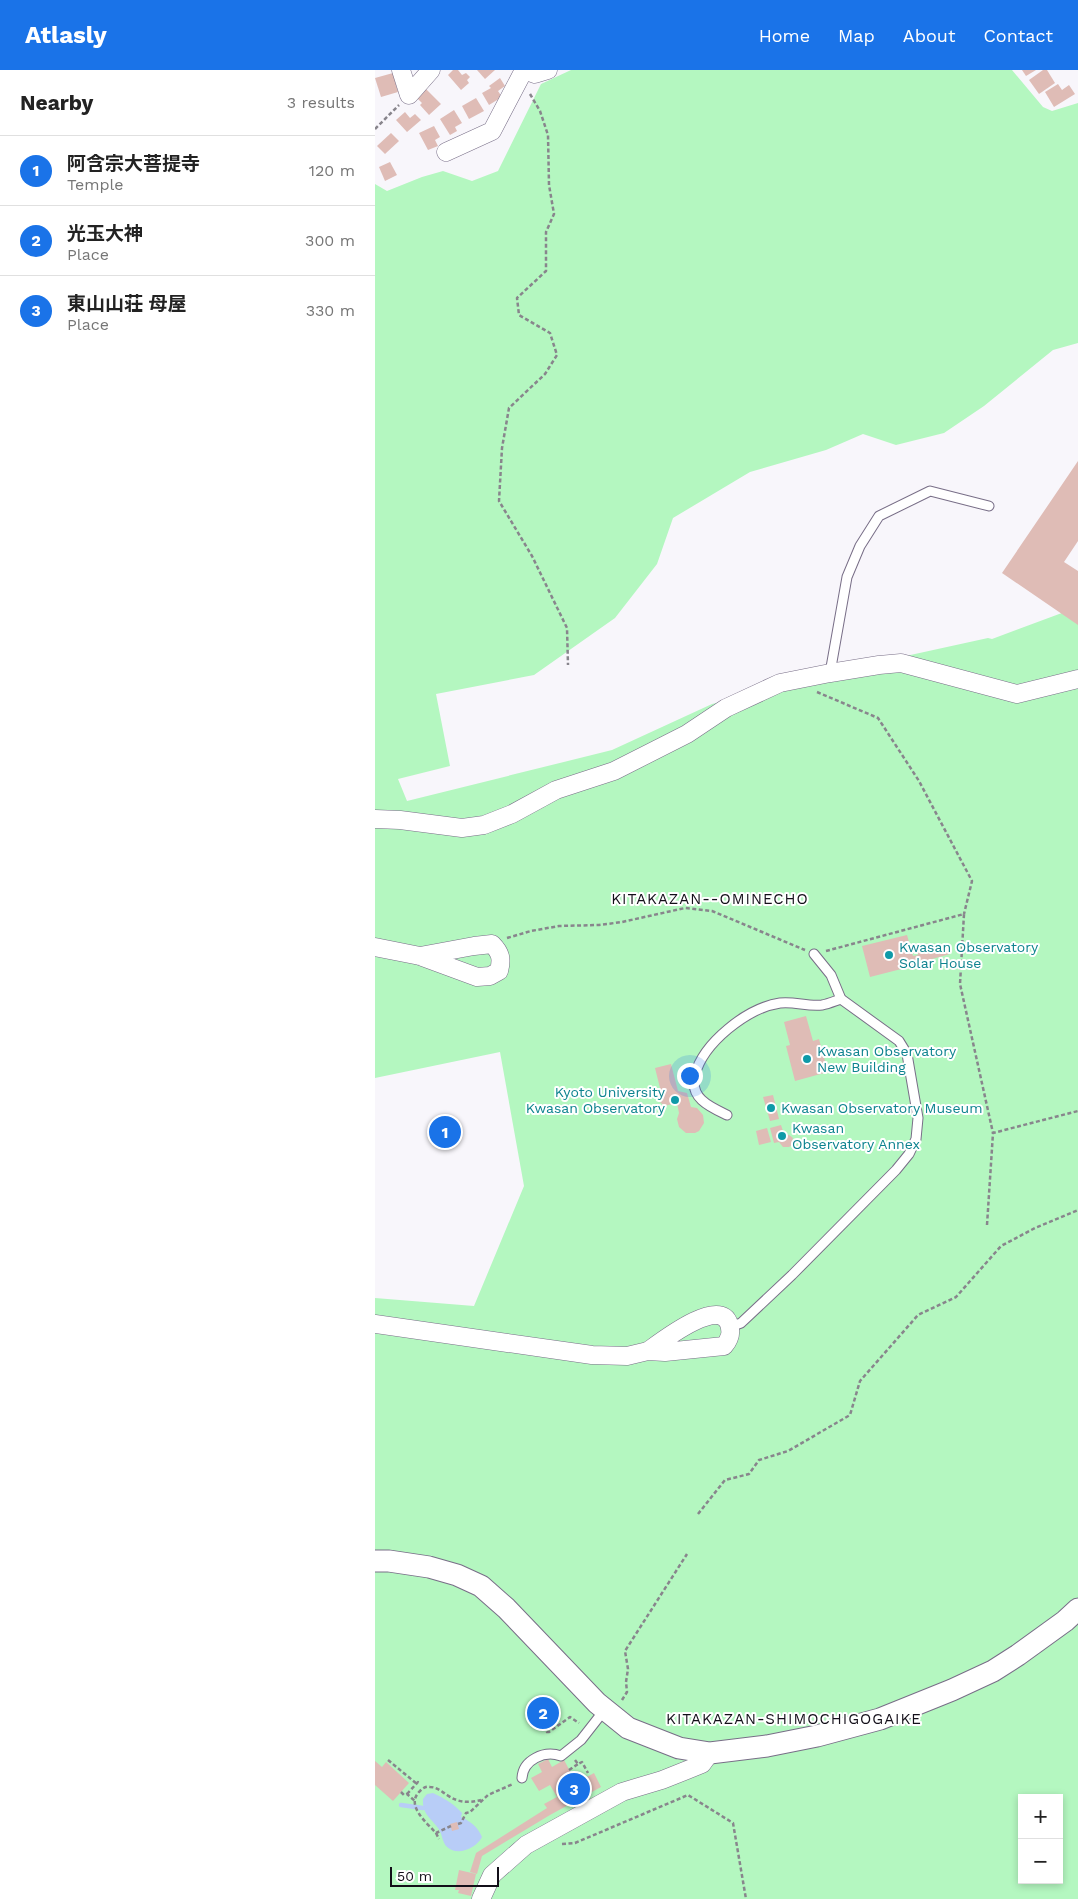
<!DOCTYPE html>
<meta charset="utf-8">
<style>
:root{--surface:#fff;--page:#f6f6f6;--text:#222;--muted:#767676;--line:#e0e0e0;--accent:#1a73e8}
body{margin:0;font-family:"Work Sans","Noto Sans JP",sans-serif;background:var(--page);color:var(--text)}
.controls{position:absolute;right:15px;bottom:15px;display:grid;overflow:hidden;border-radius:0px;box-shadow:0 2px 8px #0003}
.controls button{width:45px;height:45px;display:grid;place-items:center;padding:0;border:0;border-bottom:1px solid var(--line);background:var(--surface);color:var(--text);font:25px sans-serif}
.scale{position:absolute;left:15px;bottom:12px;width:109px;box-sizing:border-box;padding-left:5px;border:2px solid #130f19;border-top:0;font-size:14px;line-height:18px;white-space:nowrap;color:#130f19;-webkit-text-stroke:4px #fff;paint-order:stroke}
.you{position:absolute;left:314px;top:1005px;width:18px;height:18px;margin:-12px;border:4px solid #fff;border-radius:50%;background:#1a73e8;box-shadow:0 0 0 8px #1a73e833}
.badge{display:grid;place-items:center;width:32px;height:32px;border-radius:50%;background:var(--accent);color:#fff;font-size:16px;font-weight:700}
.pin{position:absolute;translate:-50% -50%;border:2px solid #fff;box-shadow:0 1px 5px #0006}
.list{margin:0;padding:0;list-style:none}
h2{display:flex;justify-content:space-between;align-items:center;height:65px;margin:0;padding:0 20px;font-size:21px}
h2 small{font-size:16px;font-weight:400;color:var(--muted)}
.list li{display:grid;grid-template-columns:32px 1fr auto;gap:15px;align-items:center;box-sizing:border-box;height:70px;padding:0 20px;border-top:1px solid var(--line)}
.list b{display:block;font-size:19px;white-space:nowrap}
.list p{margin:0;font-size:16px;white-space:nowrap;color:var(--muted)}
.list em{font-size:16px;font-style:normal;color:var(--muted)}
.map{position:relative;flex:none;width:703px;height:1829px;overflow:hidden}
header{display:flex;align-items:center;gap:30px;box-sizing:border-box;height:70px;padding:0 25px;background:var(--accent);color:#fff}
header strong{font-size:24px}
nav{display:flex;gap:28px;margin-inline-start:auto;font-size:18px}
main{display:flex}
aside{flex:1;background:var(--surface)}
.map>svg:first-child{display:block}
</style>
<header>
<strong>Atlasly</strong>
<nav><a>Home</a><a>Map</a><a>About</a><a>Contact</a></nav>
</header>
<main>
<aside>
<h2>Nearby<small>3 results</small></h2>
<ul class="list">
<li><span class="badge">1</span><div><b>阿含宗大菩提寺</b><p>Temple</p></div><em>120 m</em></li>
<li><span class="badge">2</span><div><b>光玉大神</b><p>Place</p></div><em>300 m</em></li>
<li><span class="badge">3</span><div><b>東山山荘 母屋</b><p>Place</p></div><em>330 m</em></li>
</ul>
</aside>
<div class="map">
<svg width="703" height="1829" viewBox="0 0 703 1829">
<rect width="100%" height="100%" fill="#f8f6fb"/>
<path fill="#b4f7c0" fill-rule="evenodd" d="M196 0H637L668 37 677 41 703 33V273L678 280 609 336 569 363 521 375 488 364 451 380 375 402 298 448 282 494 240 548 159 605 61 624 75 696 23 709 32 731 237 680 337 634 508 591 613 568 617 569 703 537V1829H0V1228L99 1236 149 1116 125 982 0 1008V114L12 121 47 107 68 101 97 111 123 101 166 14ZM647 1728H684V1810H647Z"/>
<path fill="#b8cdf7" d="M58 1723C69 1728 79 1734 87 1743L86 1747C95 1751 103 1757 107 1767 101 1779 81 1787 71 1776 67 1771 67 1763 63 1758 55 1747 47 1744 48 1729L52 1724Z"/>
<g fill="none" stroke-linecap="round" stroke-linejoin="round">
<polyline stroke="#b8cdf7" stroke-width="4.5" points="26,1735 48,1738"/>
</g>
<g fill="#dfbcb6">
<polygon points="78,0 83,0 87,5 91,3 95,7 92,10 94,13 86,20 73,5"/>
<polygon points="102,0 120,0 110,9"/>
<polygon points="647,0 661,0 651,6"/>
<polygon points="668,0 672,0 680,13 664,24 654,10"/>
<polygon points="18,3 23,22 6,27 0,8"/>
<polygon points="125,8 130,16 123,21 127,27 114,35 107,23 116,18 114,16"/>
<polygon points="683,14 687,20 694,15 700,24 679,37 670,22"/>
<polygon points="51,19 66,34 54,45 45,35 47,33 42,28"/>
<polygon points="101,28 109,41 94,49 87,36"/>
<polygon points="79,40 87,53 80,57 82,61 75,65 65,49"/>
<polygon points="30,42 35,48 40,44 46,50 32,62 21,50"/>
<polygon points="59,56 65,67 60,70 63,76 53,80 44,63"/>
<polygon points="16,63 24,71 10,84 2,76"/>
<polygon points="15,92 22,105 10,111 4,97"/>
<polygon points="703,391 703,471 689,492 703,501 703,555 627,503"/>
<polygon points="532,865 538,886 543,885 542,881 561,877 562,880 573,877 575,884 546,892 545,889 537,891 538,896 495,907 487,876"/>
<polygon points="431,946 438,971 444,969 453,1002 420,1011 411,976 415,975 409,952"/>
<polygon points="296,994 303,1021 312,1023 316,1037 322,1038 328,1045 329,1053 324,1061 320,1063 311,1063 304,1057 302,1049 304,1043 302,1033 289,1036 285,1032 287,1026 280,998"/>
<polygon points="398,1025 404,1049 395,1051 388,1027"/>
<polygon points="406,1055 409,1064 414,1065 418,1068 417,1075 414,1077 408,1077 404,1072 399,1073 395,1058"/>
<polygon points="392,1058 396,1072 384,1075 381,1061"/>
<polygon points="173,1689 177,1697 189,1690 203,1716 211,1711 210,1708 219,1703 226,1717 175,1745 107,1786 102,1804 95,1802 101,1783 172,1738 169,1734 182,1727 175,1715 164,1721 156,1708 167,1702 163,1694"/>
<polygon points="0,1691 7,1697 11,1692 34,1713 18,1731 0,1715"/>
<polygon points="82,1752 84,1759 77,1761 75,1754"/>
<polygon points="84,1800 101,1804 96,1826 83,1823 84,1820 80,1820"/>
</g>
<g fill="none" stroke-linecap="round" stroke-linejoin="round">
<g stroke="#786e87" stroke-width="11">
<g id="service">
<polyline points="455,603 472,507 485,476 504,446 555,421 614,436"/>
<path d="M352 1045C335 1037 314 1028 320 1005 328 973 372 938 405 933 419 931 433 937 447 935 453 934 460 931 466 929"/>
<polyline points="355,1257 366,1253 417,1205 521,1100 534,1084 541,1069 543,1048 532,984 524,971 466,929 456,905 439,884"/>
<path d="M147 1708C148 1690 169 1680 186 1686L206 1670 224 1647 230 1641"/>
</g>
</g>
<g stroke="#786e87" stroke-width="19">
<g id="minor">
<polyline points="26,0 34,25 56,0"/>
<polyline points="149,0 160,4 173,0"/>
<polyline points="71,82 117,61 149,0"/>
<polyline points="0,749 25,750 87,758 109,755 137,744 181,720 239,701 312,664 351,638 405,613 455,603 504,595 526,593 642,624 703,609"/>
<path d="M0 877 45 886 102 907 115 906 124 901C127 889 126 883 117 874L99 876 45 886"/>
<path d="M0 1254 217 1285 252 1286 273 1281 290 1282 349 1276C355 1269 357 1263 354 1254 345 1226 287 1271 273 1281"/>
<polyline points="106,1829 117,1805 151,1775 247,1722 287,1710 327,1694 335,1683"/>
</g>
</g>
<g stroke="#786e87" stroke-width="23">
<polyline id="tertiary" points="0,1491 14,1491 54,1497 82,1505 106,1516 131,1538 222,1633 253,1658 304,1678 335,1683 392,1676 442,1666 505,1649 577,1620 618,1601 643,1585 690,1551 703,1539"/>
</g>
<g stroke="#88858c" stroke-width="2.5" stroke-dasharray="4 2.5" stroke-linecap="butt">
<polyline points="155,24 165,41 173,65 174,115 179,144 171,162 171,201 142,228 144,245 175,263 182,285 170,304 134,338 127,378 124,431 157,486 192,558 193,595"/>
<polyline points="0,59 24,35"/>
<polyline points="442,622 503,648 544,711 597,811 589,844"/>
<polyline points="132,868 156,861 184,856 224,855 247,852 310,838 337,841 430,880"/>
<polyline points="451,881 589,844 585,914 618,1063"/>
<polyline points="612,1155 618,1063 703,1041"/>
<polyline points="323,1444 350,1410 374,1404 384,1390 413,1381 475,1345 485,1311 543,1245 581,1227 626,1176 660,1158 703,1140"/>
<polyline points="247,1630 252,1622 251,1612 253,1599 250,1581 312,1484"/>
<path d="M168 1636C171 1645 166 1654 172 1662H174L195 1647 204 1653"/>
<polyline points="13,1690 42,1714"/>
<polyline points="200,1690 203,1694 207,1692 213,1703"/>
<polyline points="194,1700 203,1694"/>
<polyline points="26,1722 29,1725 32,1724 40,1731"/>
<polyline points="32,1724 43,1712 45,1713"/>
<polyline points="83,1754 86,1753 91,1743 95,1742 113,1725 138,1714"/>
<path d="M76 1756 61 1763C51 1752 30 1735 45 1721 48 1718 51 1716 55 1717 62 1717 67 1722 72 1725 84 1733 93 1733 106 1730"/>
<polyline points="61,1763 64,1769"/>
<polyline points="187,1774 200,1773 313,1725 358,1753 371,1829"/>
</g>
<use href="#service" stroke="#fff" stroke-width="9"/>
<use href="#minor" stroke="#fff" stroke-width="18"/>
<use href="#tertiary" stroke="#fff" stroke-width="21"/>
</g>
<g fill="#0f9aa8" stroke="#fff" stroke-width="2">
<circle cx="514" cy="885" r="5"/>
<circle cx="432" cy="989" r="5"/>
<circle cx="300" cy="1030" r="5"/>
<circle cx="396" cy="1038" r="5"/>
<circle cx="407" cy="1066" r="5"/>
</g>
<g text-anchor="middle" stroke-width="4" stroke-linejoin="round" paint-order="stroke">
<g font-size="14" fill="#0d838f" stroke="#fff" text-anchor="start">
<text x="524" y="882">Kwasan Observatory<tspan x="524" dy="16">Solar House</tspan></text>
<text x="442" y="986">Kwasan Observatory<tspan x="442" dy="16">New Building</tspan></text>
<text x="290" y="1027" text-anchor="end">Kyoto University<tspan x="290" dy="16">Kwasan Observatory</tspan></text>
<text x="406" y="1043">Kwasan Observatory Museum</text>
<text x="417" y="1063">Kwasan<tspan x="417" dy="16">Observatory Annex</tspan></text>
</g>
<g font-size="15" letter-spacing="1" fill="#130f19" stroke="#fff">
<text x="335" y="834">KITAKAZAN--OMINECHO</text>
<text x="419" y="1654">KITAKAZAN-SHIMOCHIGOGAIKE</text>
</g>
</g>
</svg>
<div class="controls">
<button>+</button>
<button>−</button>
</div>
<div class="scale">50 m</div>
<div class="you"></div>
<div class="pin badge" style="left:70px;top:1062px">1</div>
<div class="pin badge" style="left:168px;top:1643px">2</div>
<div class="pin badge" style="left:199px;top:1719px">3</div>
</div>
</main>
